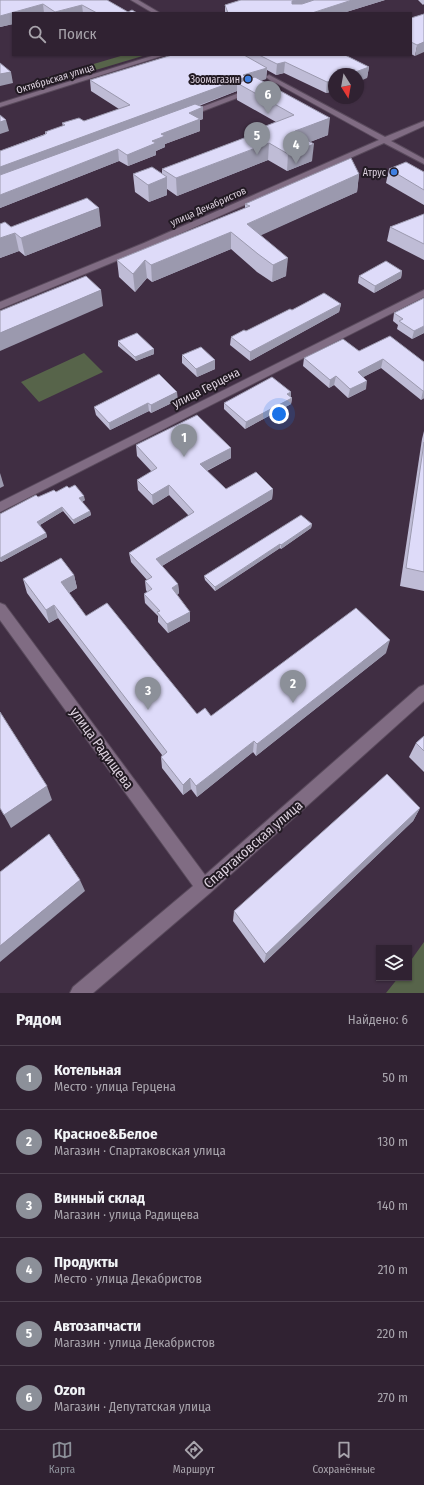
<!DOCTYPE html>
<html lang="ru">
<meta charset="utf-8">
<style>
:root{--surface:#302232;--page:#3c2f3e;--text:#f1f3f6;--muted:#a8a4ac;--line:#4b3f4d;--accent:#8c9099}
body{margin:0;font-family:"Fira Sans Condensed",sans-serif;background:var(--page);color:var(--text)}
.controls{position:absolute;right:12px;bottom:12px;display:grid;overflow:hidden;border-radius:0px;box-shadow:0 1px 3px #0004}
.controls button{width:36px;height:36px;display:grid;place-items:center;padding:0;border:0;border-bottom:1px solid var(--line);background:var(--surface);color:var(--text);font:20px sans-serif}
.compass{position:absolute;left:328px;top:68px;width:36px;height:36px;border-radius:50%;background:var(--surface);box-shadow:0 1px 3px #0004;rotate:169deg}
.you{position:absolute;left:279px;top:414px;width:14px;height:14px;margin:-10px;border:3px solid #fff;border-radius:50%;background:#1a73e8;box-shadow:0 0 0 6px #1a73e833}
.badge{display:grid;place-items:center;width:26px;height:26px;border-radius:50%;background:var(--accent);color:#fff;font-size:13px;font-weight:700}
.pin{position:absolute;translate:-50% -33px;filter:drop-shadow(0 1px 2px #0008)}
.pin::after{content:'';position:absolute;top:21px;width:14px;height:12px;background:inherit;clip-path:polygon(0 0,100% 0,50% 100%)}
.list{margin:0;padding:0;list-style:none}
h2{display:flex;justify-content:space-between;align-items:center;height:52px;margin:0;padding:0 16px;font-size:17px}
h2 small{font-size:13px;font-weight:400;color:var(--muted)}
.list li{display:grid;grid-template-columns:26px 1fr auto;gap:12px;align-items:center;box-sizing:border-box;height:64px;padding:0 16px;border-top:1px solid var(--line)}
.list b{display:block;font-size:15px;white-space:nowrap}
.list p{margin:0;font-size:13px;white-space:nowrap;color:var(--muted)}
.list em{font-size:13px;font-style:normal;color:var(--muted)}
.icon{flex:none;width:22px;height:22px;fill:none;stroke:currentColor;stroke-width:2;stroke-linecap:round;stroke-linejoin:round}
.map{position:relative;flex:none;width:424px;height:993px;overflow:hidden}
.search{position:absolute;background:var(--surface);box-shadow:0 1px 3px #0004;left:12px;right:12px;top:12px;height:44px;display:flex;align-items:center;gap:10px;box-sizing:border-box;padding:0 14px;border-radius:0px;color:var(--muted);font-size:15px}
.sheet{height:436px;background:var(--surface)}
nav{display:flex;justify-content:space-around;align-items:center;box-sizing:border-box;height:56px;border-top:1px solid var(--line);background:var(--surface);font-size:11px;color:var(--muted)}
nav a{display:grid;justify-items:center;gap:2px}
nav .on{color:var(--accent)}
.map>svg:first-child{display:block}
</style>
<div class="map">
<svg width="424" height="993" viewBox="0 0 424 993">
<rect width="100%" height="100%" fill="#402e43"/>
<g fill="#57644a">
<polygon points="124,55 146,55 32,89 26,84"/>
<polygon points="84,353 103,372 39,402 21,382"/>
<polygon points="424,942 424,993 386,993 398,978 409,978 409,963"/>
</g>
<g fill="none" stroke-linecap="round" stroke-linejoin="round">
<g stroke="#594a5c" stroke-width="2">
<g id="minor">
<polygon points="131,0 138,0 160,13 153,13"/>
<polygon points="155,55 165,55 0,107 0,103"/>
<polygon points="269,75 385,137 424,121 424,126 391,141 424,159 424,164 384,143 150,247 0,309 0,302 144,243 379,140 276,83 190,116 187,116 183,114 271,81 266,77"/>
<polygon points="424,290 424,297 0,512 0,502"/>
<polygon points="0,603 5,605 205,875 419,687 424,685 424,701 210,893 93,993 70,993 73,987 193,886 0,620"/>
</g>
</g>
<use href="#minor" fill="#806c83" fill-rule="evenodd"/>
</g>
<g fill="#bfbcd6">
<polygon points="0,0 107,0 128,12 137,13 13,13 13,24 0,27"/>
<polygon points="241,0 385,0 343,13 225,13 225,5"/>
<polygon points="418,0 424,0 424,4 423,5"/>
<polygon points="424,14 415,56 411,54 411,18"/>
<polygon points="172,55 295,55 369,67 367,78 334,74 334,91 326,93 284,73 276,75 267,70 266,79 261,80 328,135 310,142 312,161 287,171 268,160 177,196 167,189 167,195 149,202 135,192 133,174 162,174 162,169 257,133 258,129 276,122 237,100 237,91 199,106 203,119 200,120 200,131 165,144 165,147 156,151 156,155 128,166 119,161 0,208 0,151 45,134 45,132 63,126 62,123 84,121 119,109 91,91 90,80"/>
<polygon points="389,169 424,172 424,205 386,183"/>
<polygon points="359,174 357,192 260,235 286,276 272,282 257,272 231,249 152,282 147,278 135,292 119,277 117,260 245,208 245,204"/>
<polygon points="424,214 424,260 387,241 390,227"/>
<polygon points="0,224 11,227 101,226 25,256 19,251 0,258"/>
<polygon points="402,271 401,278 374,293 358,283 359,276"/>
<polygon points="424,298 424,333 412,339 397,329 398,325 393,321 394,313"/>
<polygon points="341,304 339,312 250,361 230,345 231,337 246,331 292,310"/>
<polygon points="118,341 154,349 154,354 136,361 118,346"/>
<polygon points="359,351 424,362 424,398 421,400 381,368 363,377 366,389 348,398 334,385 329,388 303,366 304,358"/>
<polygon points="182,355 215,369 197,377 182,363"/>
<polygon points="291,392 291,397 292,398 291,404 245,429 224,409 224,403"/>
<polygon points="178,400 151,413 149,411 110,430 96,415 94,407"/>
<polygon points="424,431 424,591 400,586 422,439"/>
<polygon points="136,445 231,448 231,458 207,471 226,489 273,489 272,499 162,566 178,584 179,593 177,595 190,621 168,633 158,622 158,616 145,603 144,594 147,592 146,590 145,581 147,580 131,562 129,553 189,516 169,495 153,505 138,490 137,480 152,472 137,456"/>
<polygon points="69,488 85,500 82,502 90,511 91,515 74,524 63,511 40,525 46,533 47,537 1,562 0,561 0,514 38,497"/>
<polygon points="312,524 311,528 281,549 280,548 215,591 205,580 204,576"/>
<polygon points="74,575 77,588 69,593 86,616 197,714 211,716 386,653 256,756 253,752 197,797 191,789 183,795 162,768 161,757 162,755 58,618 49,623 27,593 23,579"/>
<polygon points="424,736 424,772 409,757 416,743"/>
<polygon points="420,808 413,821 264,963 233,921 234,911"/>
</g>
<g fill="#9b99ae">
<polygon points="296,0 324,0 292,12 292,1"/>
<polygon points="352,0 385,0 343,13 312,13"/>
<polygon points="43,4 44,13 13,13 13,24 0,27 0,16"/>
<polygon points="82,5 83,13 55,13 55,12"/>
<polygon points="424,42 424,52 415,56 417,45"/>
<polygon points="285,62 284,73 276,75 277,64"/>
<polygon points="369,67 367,78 358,82 358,74 350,74"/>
<polygon points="267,68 266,79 246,86 237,83 237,91 0,179 0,167 243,75"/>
<polygon points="11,72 13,83 0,86 0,74"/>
<polygon points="334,80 334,91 326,93 327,82"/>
<polygon points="203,107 203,119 200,120 200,131 165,144 165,147 156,151 156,155 128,166 127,155 152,141 189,113"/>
<polygon points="330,118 328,135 294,148 295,131"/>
<polygon points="6,120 9,131 0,134 0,122"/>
<polygon points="269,143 268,160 177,196 176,178"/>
<polygon points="314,144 312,161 287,171 288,154"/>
<polygon points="118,149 119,161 0,208 0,195"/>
<polygon points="359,174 357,192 246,242 247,224"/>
<polygon points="167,177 167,195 149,202 148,185"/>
<polygon points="99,208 101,226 25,256 21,238"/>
<polygon points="231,232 231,249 152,282 151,265"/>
<polygon points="15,233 19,251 0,258 0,238"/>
<polygon points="288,258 286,276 272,282 273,265"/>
<polygon points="145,260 147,278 135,292 133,274"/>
<polygon points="402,271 401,278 374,293 375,286"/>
<polygon points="101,290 103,306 0,351 0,333"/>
<polygon points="341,304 339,312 250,361 250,352"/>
<polygon points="424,326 424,333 412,339 414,331"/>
<polygon points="154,349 154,354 136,361 135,357"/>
<polygon points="383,359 381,368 356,381 358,372"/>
<polygon points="215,360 215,369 197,377 196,369"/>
<polygon points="336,376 334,385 329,388 330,380"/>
<polygon points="367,381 366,389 348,398 350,389"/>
<polygon points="423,391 424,391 424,398 421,400"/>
<polygon points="177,392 178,400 151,413 151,405"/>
<polygon points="291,392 291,398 292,398 291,404 245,429 246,422"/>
<polygon points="148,403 149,411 110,430 109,423"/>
<polygon points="231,448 231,458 200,474 200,464"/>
<polygon points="0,473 4,486 0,488"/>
<polygon points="169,485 169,495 153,505 152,495"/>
<polygon points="273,489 272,499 157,569 156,559"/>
<polygon points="84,496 85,500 80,503 79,498"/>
<polygon points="62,507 63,511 38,526 37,522"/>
<polygon points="90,511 91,515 74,524 73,520"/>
<polygon points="312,524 311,528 281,549 281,545"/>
<polygon points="46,533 47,537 1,562 0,558"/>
<polygon points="280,544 280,548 215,591 215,587"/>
<polygon points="74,575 77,588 64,596 61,582"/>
<polygon points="178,584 179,593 172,598 172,588"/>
<polygon points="54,605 58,618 49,623 46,610"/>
<polygon points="190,612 190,621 168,633 167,624"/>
<polygon points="390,640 386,653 256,756 257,744"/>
<polygon points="254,741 253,752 197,797 196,786"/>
<polygon points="190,778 191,789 183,795 183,785"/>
<polygon points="47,786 52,800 11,828 4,815"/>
<polygon points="420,808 413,821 264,963 266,954"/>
<polygon points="80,880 85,891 0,962 0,946"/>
</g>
<g fill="#dedbf9" stroke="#9b99ae">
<polygon points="0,0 107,0 128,12 132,10 137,13 97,13 82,5 55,12 43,4 0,16"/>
<polygon points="241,0 296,0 292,1 292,4 302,4 314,0 352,0 312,13 228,13 225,5"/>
<polygon points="424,14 424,42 417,45 411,42 411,18"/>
<polygon points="172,55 244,55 267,68 243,75 246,77 0,167 0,151 44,135 47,133 45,132 65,125 62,123 79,118 84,121 130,105 90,80"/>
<polygon points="259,55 345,55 369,67 350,74 334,74 334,80 327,82 285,62 277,64"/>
<polygon points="0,63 11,72 0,74"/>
<polygon points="255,77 330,118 295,131 294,133 314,144 288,154 269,143 176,178 162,169 260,132 258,129 294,115 237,83"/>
<polygon points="195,104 203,107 189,113 200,119 161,134 165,136 152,141 156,143 127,155 118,149 0,195 0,175"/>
<polygon points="0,115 6,120 0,122"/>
<polygon points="351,158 359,174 247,224 288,258 273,265 258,254 231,232 151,265 145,260 133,274 117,260 250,206 245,204"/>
<polygon points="406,162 424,172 424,190 389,169"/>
<polygon points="152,167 167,177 148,185 133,174"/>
<polygon points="87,198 99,208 21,238 15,233 0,238 0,224 5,222 11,227"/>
<polygon points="424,214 424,244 390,227"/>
<polygon points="386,261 402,271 375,286 359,276"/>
<polygon points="86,276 101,290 0,333 0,311"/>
<polygon points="324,293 341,304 250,352 231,337 244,330 246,331 290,309 292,310"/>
<polygon points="424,298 424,326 414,331 399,321 403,319 394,313"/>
<polygon points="137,333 154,349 135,357 118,341"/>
<polygon points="390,336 424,362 424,391 423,391 383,359 358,372 367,381 350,389 336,376 330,380 304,358 343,339 359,351"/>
<polygon points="201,347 215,360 196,369 182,355"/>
<polygon points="159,374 177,392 151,405 148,403 109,423 94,407"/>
<polygon points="272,377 291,392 287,394 292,398 246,422 224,403"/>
<polygon points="197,415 231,448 200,464 226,489 256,472 273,489 156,559 178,584 172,588 190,612 167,624 157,612 160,611 144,594 152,589 145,581 152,577 129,553 194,512 169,485 152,495 137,480 157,468 136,445"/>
<polygon points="424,442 424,572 406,568"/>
<polygon points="75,485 84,496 79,498 90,511 73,520 62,507 37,522 46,533 0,558 0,514 36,495 38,497 54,490 56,492 67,486 69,488"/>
<polygon points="301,515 312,524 281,545 280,544 215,587 204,576"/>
<polygon points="61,558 74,575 61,582 86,616 107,603 197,714 205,708 211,716 356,608 390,640 257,744 254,741 196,786 190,778 183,785 161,757 167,752 54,605 46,610 23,579"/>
<polygon points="0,712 47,786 4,815 0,808"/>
<polygon points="424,736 424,751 416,743"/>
<polygon points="387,774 420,808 266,954 234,911"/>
<polygon points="49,834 80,880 0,946 0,872"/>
</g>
<g fill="#3f7fe0" stroke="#221a23" stroke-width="1.5">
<circle cx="248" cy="79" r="4"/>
<circle cx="394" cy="172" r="4"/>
</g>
<g text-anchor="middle" stroke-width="4" stroke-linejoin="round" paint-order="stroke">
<g font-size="10" fill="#dcd1de" stroke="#221a23">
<text transform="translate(55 78) rotate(-17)" y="4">Октябрьская улица</text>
<text transform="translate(208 206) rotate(-24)" y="4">улица Декабристов</text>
</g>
<g font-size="10" fill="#dcd1de" stroke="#221a23" text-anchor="end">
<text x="240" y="83">Зоомагазин</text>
<text x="386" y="176">Атрус</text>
</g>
<g font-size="12" fill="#dcd1de" stroke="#221a23">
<text transform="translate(206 388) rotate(-27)" y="4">улица Герцена</text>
</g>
<g font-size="14" fill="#dcd1de" stroke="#221a23">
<text transform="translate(102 748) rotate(54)" y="5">улица Радищева</text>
<text transform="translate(253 844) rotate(-41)" y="5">Спартаковская улица</text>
</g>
</g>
</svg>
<div class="controls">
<button><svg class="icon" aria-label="layers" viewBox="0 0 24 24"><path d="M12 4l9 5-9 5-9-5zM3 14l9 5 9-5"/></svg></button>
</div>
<svg class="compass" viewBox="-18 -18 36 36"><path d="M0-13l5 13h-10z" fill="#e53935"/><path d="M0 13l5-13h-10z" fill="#a8a4ac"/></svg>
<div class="you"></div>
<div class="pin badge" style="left:184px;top:457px">1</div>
<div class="pin badge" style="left:293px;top:703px">2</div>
<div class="pin badge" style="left:148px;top:710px">3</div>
<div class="pin badge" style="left:296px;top:164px">4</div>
<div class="pin badge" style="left:257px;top:155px">5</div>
<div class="pin badge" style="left:268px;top:114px">6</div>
<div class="search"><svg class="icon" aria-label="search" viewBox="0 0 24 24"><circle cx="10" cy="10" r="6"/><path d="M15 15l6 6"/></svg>Поиск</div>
</div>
<section class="sheet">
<h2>Рядом<small>Найдено: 6</small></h2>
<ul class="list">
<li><span class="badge">1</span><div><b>Котельная</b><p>Место · улица Герцена</p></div><em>50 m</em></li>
<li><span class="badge">2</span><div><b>Красное&amp;Белое</b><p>Магазин · Спартаковская улица</p></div><em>130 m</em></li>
<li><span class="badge">3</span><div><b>Винный склад</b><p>Магазин · улица Радищева</p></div><em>140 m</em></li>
<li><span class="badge">4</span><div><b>Продукты</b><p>Место · улица Декабристов</p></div><em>210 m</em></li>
<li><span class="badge">5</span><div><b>Автозапчасти</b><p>Магазин · улица Декабристов</p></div><em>220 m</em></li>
<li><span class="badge">6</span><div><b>Ozon</b><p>Магазин · Депутатская улица</p></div><em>270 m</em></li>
</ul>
</section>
<nav>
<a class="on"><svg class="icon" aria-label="map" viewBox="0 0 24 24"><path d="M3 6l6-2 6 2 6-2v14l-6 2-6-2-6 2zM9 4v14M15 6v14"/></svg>Карта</a>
<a><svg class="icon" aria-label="directions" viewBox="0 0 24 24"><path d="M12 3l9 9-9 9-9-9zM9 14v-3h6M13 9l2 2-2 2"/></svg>Маршрут</a>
<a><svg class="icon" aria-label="saved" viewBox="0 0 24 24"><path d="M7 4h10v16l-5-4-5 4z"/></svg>Сохранённые</a>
</nav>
